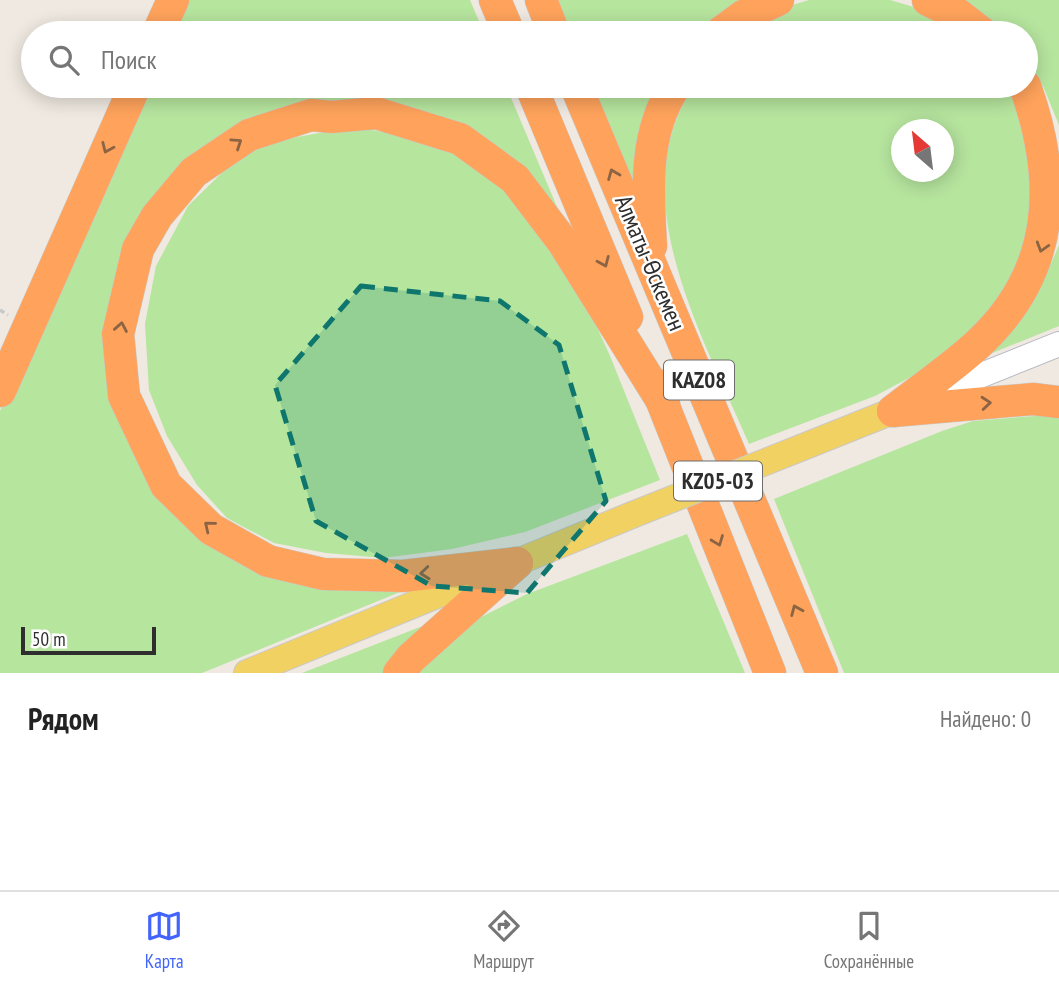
<!DOCTYPE html>
<html lang="ru">
<meta charset="utf-8">
<style>
:root{--surface:#fff;--page:#f6f6f6;--text:#222;--muted:#767676;--line:#e0e0e0;--accent:#4264fb}
body{margin:0;font-family:"PT Sans Narrow",sans-serif;background:var(--page);color:var(--text)}
.compass{position:absolute;left:891px;top:119px;width:63px;height:63px;border-radius:50%;background:var(--surface);box-shadow:0 4px 18px #0003;rotate:332deg}
.scale{position:absolute;left:21px;bottom:18px;width:135px;box-sizing:border-box;padding-left:7px;border:4px solid #2e2e2e;border-top:0;font-size:19px;line-height:24px;white-space:nowrap;color:#2e2e2e;-webkit-text-stroke:5px #fff;paint-order:stroke}
.list{margin:0;padding:0;list-style:none}
h2{display:flex;justify-content:space-between;align-items:center;height:91px;margin:0;padding:0 28px;font-size:30px}
h2 small{font-size:23px;font-weight:400;color:var(--muted)}
.icon{flex:none;width:38px;height:38px;fill:none;stroke:currentColor;stroke-width:2;stroke-linecap:round;stroke-linejoin:round}
.map{position:relative;flex:none;width:1059px;height:673px;overflow:hidden}
.search{position:absolute;background:var(--surface);box-shadow:0 4px 18px #0003;left:21px;right:21px;top:21px;height:77px;display:flex;align-items:center;gap:18px;box-sizing:border-box;padding:0 24px;border-radius:38px;color:var(--muted);font-size:26px}
.sheet{height:217px;background:var(--surface)}
nav{display:flex;justify-content:space-around;align-items:center;box-sizing:border-box;height:98px;border-top:2px solid var(--line);background:var(--surface);font-size:19px;color:var(--muted)}
nav a{display:grid;justify-items:center;gap:4px}
nav .on{color:var(--accent)}
.map>svg:first-child{display:block}
</style>
<div class="map">
<svg width="1059" height="673" viewBox="0 0 1059 673">
<rect width="100%" height="100%" fill="#efe9e1"/>
<g fill="#b6e59e" fill-rule="evenodd">
<polygon points="172,0 470,0 484,33 158,33"/>
<polygon points="554,0 756,0 719,19 701,33 568,33"/>
<polygon points="809,0 890,0 931,12 967,33 739,33 786,7"/>
<polygon points="951,0 1059,0 1059,125 1043,86 1026,64 1026,33 1002,33 997,28"/>
<polygon points="136,86 506,86 560,214 508,156 300,107 156,193 114,368 189,525 405,590 202,673 0,673 0,411"/>
<polygon points="589,86 662,86 637,202"/>
<path d="M694 86H1012L1042 209 996 310 924 370 875 396 749 444C704 338 620 196 694 86ZM902 130H944V172H902Z"/>
<polygon points="367,129 419,139 475,160 509,192 553,243 586,303 610,356 660,480 525,532 452,549 383,558 326,553 274,543 227,518 197,485 167,436 149,390 145,324 156,266 188,206 233,162 270,142 319,133"/>
<path d="M1059 245V326L985 356C1024 318 1038 295 1059 245Z"/>
<polygon points="1059,414 1059,673 844,673 774,499 942,431 973,421"/>
<polygon points="687,534 745,673 408,673 467,624 527,594"/>
<polygon points="433,622 383,673 302,673"/>
</g>
<g fill="none" stroke-linecap="round" stroke-linejoin="round">
<g stroke="#b4b7c1" stroke-width="26">
<polyline id="secondary" points="917,401 1059,344"/>
</g>
<g stroke="#c9c9c9" stroke-width="28">
<g id="primary">
<polyline points="803,447 893,411"/>
<polyline points="247,673 632,515"/>
</g>
</g>
<g stroke="#c9c9c9" stroke-width="33">
<g id="motorway">
<polyline points="495,0 509,33"/>
<polyline points="541,0 554,33"/>
<polyline points="928,0 959,15 982,33"/>
<polyline points="158,33 173,0"/>
<polyline points="720,33 743,16 778,0"/>
<polyline points="531,86 627,317"/>
<polyline points="576,86 822,673"/>
<path d="M651 246C648 191 643 134 675 86"/>
<polyline points="655,384 770,673"/>
<polyline points="0,391 135,86"/>
<path d="M893 411C921 389 952 368 978 344 1056 272 1059 181 1025 86"/>
<polyline points="893,411 1033,399 1059,402"/>
<polyline points="517,563 403,576 323,574 268,561 211,529 166,485 124,396 118,334 138,249 157,216 194,172 249,135 311,115 332,117 376,113 460,139 515,179 563,242 664,404"/>
<polyline points="399,673 411,658 517,563"/>
</g>
</g>
<polyline stroke="#c9c9c9" stroke-width="3.5" stroke-dasharray="5 3.5" stroke-linecap="butt" points="0,310 8,315"/>
<use href="#secondary" stroke="#fff" stroke-width="24"/>
<use href="#primary" stroke="#f2d163" stroke-width="26"/>
<use href="#motorway" stroke="#ffa35c" stroke-width="32"/>
<g stroke="#c9c9c9" stroke-width="28" stroke-linecap="butt">
<polyline id="primary-bridge" points="632,515 803,447"/>
</g>
<use href="#primary-bridge" stroke="#f2d163" stroke-width="26"/>
</g>
<defs><path id="oneway-chevron" d="M-2-3.5L2.5 0L-2 3.5" fill="none" stroke-width="1.6" stroke-linecap="round" stroke-linejoin="round" transform="scale(1.75)"/></defs>
<g stroke="#8c6343">
<use href="#oneway-chevron" transform="translate(237 143) rotate(-34)"/>
<use href="#oneway-chevron" transform="translate(107 148) rotate(114)"/>
<use href="#oneway-chevron" transform="translate(613 174) rotate(-112)"/>
<use href="#oneway-chevron" transform="translate(1042 247) rotate(107)"/>
<use href="#oneway-chevron" transform="translate(604 262) rotate(67)"/>
<use href="#oneway-chevron" transform="translate(121 327) rotate(-80)"/>
<use href="#oneway-chevron" transform="translate(986 403) rotate(-5)"/>
<use href="#oneway-chevron" transform="translate(209 526) rotate(-141)"/>
<use href="#oneway-chevron" transform="translate(718 541) rotate(69)"/>
<use href="#oneway-chevron" transform="translate(425 573) rotate(174)"/>
<use href="#oneway-chevron" transform="translate(796 610) rotate(-113)"/>
</g>
<path fill="#0f766e" fill-opacity="0.2" stroke="#0f766e" stroke-width="5" stroke-dasharray="14 9" stroke-linejoin="round" d="M361 286 500 301 559 345 606 501 527 593 432 586 316 521 275 385Z"/>
<g text-anchor="middle" stroke-width="5" stroke-linejoin="round" paint-order="stroke">
<g fill="#fff" stroke="#6d6d6d" stroke-width="2">
<rect x="664" y="360.5" width="70" height="39" rx="5"/>
<rect x="674" y="461.5" width="88" height="39" rx="5"/>
</g>
<g font-size="23" font-weight="bold" fill="#2e2e2e">
<text x="699" y="388">KAZ08</text>
<text x="718" y="489">KZ05-03</text>
</g>
<g font-size="24" fill="#2e2e2e" stroke="#fff">
<text transform="translate(650 263) rotate(67)" y="8">Алматы-Өскемен</text>
</g>
</g>
</svg>
<svg class="compass" viewBox="-18 -18 36 36"><path d="M0-13l5 13h-10z" fill="#e53935"/><path d="M0 13l5-13h-10z" fill="#767676"/></svg>
<div class="scale">50 m</div>
<div class="search"><svg class="icon" aria-label="search" viewBox="0 0 24 24"><circle cx="10" cy="10" r="6"/><path d="M15 15l6 6"/></svg>Поиск</div>
</div>
<section class="sheet">
<h2>Рядом<small>Найдено: 0</small></h2>
<ul class="list">
</ul>
</section>
<nav>
<a class="on"><svg class="icon" aria-label="map" viewBox="0 0 24 24"><path d="M3 6l6-2 6 2 6-2v14l-6 2-6-2-6 2zM9 4v14M15 6v14"/></svg>Карта</a>
<a><svg class="icon" aria-label="directions" viewBox="0 0 24 24"><path d="M12 3l9 9-9 9-9-9zM9 14v-3h6M13 9l2 2-2 2"/></svg>Маршрут</a>
<a><svg class="icon" aria-label="saved" viewBox="0 0 24 24"><path d="M7 4h10v16l-5-4-5 4z"/></svg>Сохранённые</a>
</nav>
